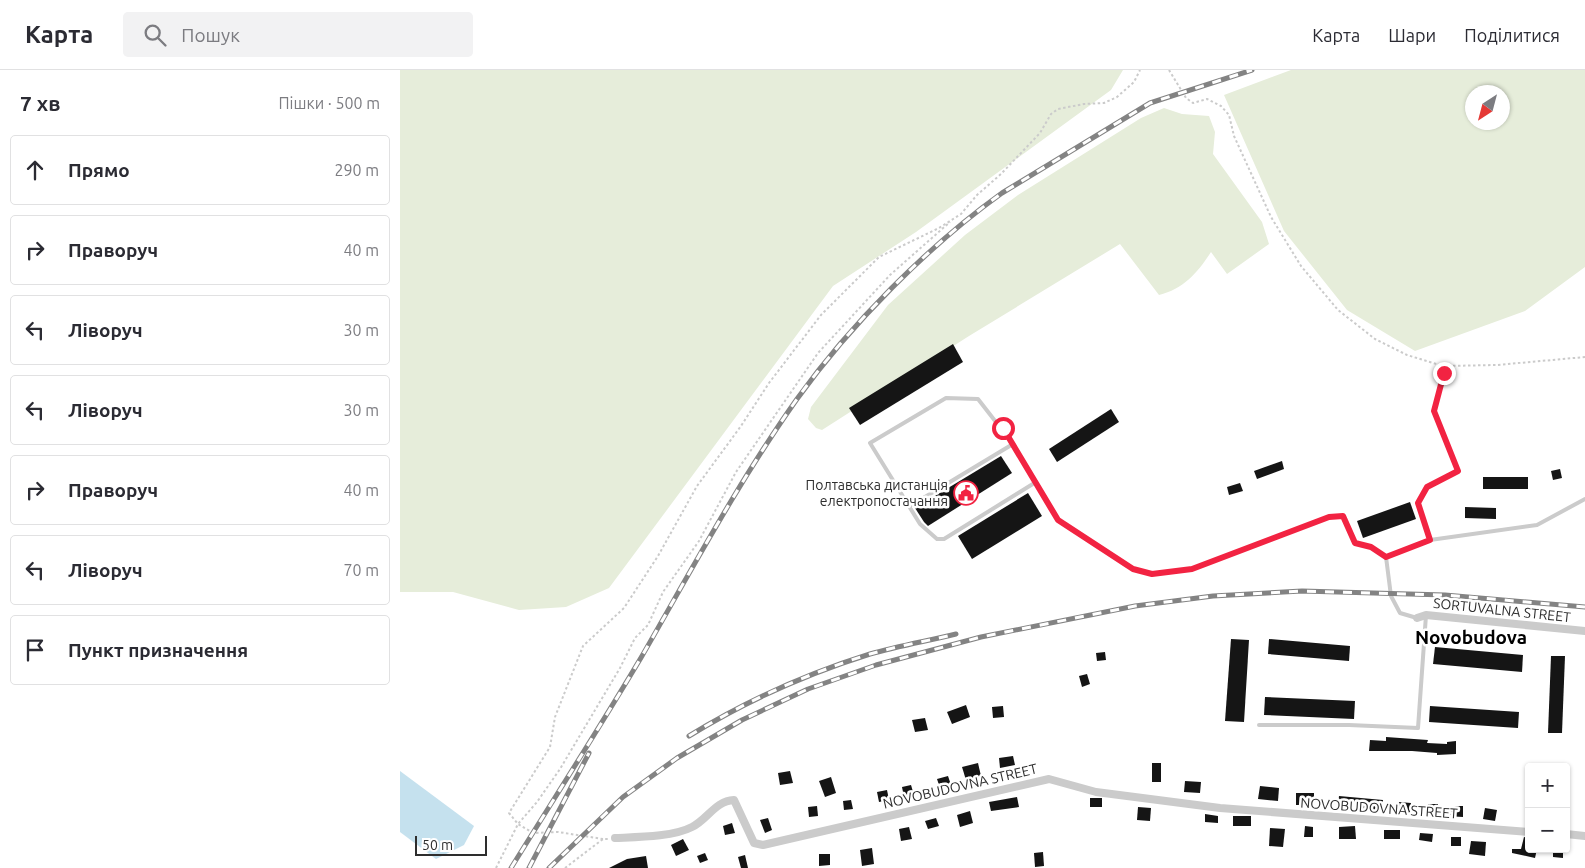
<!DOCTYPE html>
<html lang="uk">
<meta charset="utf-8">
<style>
:root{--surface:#fff;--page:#f2f2f3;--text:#2b2b33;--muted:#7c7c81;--line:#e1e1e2}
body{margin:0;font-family:Ubuntu,sans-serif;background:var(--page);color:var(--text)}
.controls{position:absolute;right:15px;bottom:15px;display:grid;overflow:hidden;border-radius:5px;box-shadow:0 1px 4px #0004}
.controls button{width:45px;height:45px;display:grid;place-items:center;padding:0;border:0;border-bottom:1px solid var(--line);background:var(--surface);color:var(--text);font:25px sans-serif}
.compass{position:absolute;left:1065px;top:15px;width:45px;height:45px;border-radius:50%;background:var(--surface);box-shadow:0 1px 4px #0004;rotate:216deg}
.scale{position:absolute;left:15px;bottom:12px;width:72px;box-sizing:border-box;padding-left:5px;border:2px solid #2e2e2e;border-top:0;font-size:14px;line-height:18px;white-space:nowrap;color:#2e2e2e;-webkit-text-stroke:4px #fff;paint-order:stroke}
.stop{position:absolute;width:15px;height:15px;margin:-11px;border:4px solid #f22342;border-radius:50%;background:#fff}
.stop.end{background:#f22342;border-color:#fff;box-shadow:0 1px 5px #0008}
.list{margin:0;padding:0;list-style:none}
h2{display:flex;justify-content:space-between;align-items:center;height:65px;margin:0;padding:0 20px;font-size:21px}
h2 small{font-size:16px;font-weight:400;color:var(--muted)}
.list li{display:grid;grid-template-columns:32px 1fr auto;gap:15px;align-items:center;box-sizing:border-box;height:70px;margin:0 10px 10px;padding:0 10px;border:1px solid var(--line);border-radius:5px}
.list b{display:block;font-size:19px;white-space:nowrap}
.list em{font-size:16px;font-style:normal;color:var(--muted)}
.icon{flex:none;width:28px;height:28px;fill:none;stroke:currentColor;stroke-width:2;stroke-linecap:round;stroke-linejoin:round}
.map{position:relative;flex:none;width:1185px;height:798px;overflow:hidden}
header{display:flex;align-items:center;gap:30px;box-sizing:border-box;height:70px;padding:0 25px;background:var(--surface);border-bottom:1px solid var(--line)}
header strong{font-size:24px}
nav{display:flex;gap:28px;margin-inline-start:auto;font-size:18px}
.search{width:350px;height:45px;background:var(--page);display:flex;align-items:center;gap:12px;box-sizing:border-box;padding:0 18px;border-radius:5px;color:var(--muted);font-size:19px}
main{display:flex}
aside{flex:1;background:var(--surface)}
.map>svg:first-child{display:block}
</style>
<header>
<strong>Карта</strong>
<div class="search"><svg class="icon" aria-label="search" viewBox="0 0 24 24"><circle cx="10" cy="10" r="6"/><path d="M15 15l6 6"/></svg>Пошук</div>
<nav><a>Карта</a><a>Шари</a><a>Поділитися</a></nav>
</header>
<main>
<aside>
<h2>7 хв<small>Пішки · 500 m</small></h2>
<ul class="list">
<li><svg class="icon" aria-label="ahead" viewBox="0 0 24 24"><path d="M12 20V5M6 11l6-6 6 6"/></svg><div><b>Прямо</b></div><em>290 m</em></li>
<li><svg class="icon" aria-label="right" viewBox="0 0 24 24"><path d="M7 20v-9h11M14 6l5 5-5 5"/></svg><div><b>Праворуч</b></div><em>40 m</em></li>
<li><svg class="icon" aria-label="left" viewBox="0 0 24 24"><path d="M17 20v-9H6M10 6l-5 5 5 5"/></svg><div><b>Ліворуч</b></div><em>30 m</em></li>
<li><svg class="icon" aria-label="left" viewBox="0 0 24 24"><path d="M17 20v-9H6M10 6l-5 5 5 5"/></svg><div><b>Ліворуч</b></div><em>30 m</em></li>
<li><svg class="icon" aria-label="right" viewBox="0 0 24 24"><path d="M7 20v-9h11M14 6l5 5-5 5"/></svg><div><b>Праворуч</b></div><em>40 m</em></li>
<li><svg class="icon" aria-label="left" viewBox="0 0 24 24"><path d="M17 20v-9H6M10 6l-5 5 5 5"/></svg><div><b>Ліворуч</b></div><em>70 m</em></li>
<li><svg class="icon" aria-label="arrive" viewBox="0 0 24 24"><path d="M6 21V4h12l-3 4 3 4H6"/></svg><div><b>Пункт призначення</b></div></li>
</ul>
</aside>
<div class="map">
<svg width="1185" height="798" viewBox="0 0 1185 798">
<rect width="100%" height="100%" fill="#fff"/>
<g fill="#e6edda" fill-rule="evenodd">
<polygon points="0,0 723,0 711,20 516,162 433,216 209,518 166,537 119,540 53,522 0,522"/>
<path d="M891 0H1185V197L1125 241 1015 281 947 240 884 161 824 25ZM1072 22H1102V52H1072Z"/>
<path d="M764 38 782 44 809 46 815 62 813 84 862 152 869 174 827 204 811 182C798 202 784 219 759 225L720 174 569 266 422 360 416 358 408 349 411 337 488 235 565 165 618 125 741 48Z"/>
</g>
<polygon fill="#c5e1ee" points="0,701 74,756 64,775 36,789 0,762"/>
<g fill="#151515">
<polygon points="553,274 563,292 460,355 449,338"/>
<polygon points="711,339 719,352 657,392 649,379"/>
<polygon points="601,386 612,403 528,456 524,452 515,438"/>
<polygon points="882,391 884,399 857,409 854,401"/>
<polygon points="1160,399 1162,408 1153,410 1151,401"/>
<rect x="1083" y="407" width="45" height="12"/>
<polygon points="840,413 843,421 829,425 827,417"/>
<polygon points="628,423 642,446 572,489 558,466"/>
<polygon points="1010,432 1016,449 963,468 957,451"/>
<polygon points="1065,437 1096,438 1096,449 1065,448"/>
<polygon points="831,569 849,570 844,652 825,651"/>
<polygon points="869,569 950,576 949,591 868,584"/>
<polygon points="1035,577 1123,585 1122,602 1033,594"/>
<polygon points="705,582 706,590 697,591 696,583"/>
<polygon points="1151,586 1165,586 1162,663 1148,663"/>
<polygon points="687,604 690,614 682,617 679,606"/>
<polygon points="865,627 955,631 954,649 864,645"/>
<polygon points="566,635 570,647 552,654 547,642"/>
<polygon points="603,636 604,647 593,648 592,637"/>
<polygon points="1030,636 1119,642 1118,658 1029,652"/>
<polygon points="525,648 528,660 515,662 512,650"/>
<polygon points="986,667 1028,670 1027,673 1047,674 1047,672 1056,671 1056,684 1037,685 1037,683 1012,681 969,681 970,670 986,671"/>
<polygon points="613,686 615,695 600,698 599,688"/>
<polygon points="578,693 581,706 566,710 562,697"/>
<rect x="752" y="693" width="9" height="19"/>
<polygon points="390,701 393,713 380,715 378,703"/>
<polygon points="548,706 551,715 540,718 537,709"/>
<polygon points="431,707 436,723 425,727 419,711"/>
<polygon points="785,711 801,712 800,723 784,722"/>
<polygon points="511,715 514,725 504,727 502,717"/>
<polygon points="860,716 879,718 878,731 858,729"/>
<polygon points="487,720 489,730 479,732 477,722"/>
<rect x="896" y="723" width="18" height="12"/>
<polygon points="939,726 983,730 982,741 938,736"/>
<polygon points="617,727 619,737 591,741 589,732"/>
<rect x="690" y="728" width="12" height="9"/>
<polygon points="451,730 453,739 444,740 443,731"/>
<polygon points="999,732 1011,733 1010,743 998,742"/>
<polygon points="1028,734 1038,734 1038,736 1063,736 1063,747 1027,745"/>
<polygon points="417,736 418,746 409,747 408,737"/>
<polygon points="738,737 751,738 750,751 737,750"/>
<polygon points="1085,738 1097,740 1095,751 1083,749"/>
<polygon points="570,741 573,753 560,757 557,745"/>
<polygon points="805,744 818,746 818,753 805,752"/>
<rect x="833" y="746" width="18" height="10"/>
<polygon points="368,748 372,760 365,763 360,750"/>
<polygon points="536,748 539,756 528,759 525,751"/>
<polygon points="332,753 335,763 325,765 323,756"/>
<polygon points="905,756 913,757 913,767 904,767"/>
<polygon points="955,756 956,769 939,769 939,757"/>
<polygon points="509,757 512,769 501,771 499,759"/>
<polygon points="870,758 885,759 883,777 869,776"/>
<rect x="984" y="760" width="16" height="9"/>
<polygon points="1020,763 1033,764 1032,772 1019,770"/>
<rect x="1051" y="767" width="10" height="9"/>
<polygon points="1124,767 1129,768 1129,779 1137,779 1135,788 1112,783 1112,779 1121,779"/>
<polygon points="283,769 289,780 276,786 271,775"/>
<polygon points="1071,771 1086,772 1085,786 1069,784"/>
<polygon points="472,778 474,794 462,796 460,780"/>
<polygon points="1153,779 1163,779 1163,788 1153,787"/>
<polygon points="643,782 644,796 635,797 634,783"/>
<polygon points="305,783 308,790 300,793 297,786"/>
<polygon points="419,784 430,784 430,795 419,796"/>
<polygon points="345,785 348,798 341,798 338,787"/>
<polygon points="246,786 248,798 209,798 227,789"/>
</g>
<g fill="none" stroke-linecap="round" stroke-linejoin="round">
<g stroke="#cbcbcb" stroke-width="2" stroke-dasharray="2.5 2.5" stroke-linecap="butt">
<polyline points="769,0 786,28 793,33 807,29 821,36 829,45 834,66 871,147 901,196 938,240 975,269 1007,285 1043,296 1044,303 1034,341 1058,401 1027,417 1018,433 1028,465"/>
<polyline points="1043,296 1097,295 1185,287"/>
<polyline points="203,769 158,762 133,763 118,754 109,743 150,677 155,647 183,576 224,538 258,486 297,416 341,356 369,313 421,245 479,187 539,158 561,144 577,125 601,104 640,63 651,44 658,39 684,34 704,33 717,27 734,12 740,0"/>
<polyline points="96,798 118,754 137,732 160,699 220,598 235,568 248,555 263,522 299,471 336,402 418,283 490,205 550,152"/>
<polyline points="165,798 203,769 208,769"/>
</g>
<g stroke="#cbcbcb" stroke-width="4">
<polyline points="613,374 578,329 546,328 470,373 520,454 537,469 544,469 636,412"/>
<polyline points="510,436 613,374 658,450 733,499 752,504 792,499 929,447 943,446 955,473 971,477 986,487"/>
<polyline points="1017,548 1000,543 991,526 986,487 1030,470 1137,455 1185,429"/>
<polyline points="859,655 949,655 1018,658 1026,545"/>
</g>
<g stroke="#cbcbcb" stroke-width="8">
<polyline points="1017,548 1026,545 1185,561"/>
<polyline points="1166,764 1185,766"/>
<path d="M215 768C237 767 273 767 292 757 308 749 315 731 334 730L354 773 363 775 649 709 696 722 820 738 1129 762"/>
</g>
<g stroke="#838383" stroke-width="5">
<g id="rail">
<path d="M289 666C346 631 406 604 470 584 498 576 527 571 556 564"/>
<path d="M111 798C155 727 200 657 242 586 292 499 339 411 397 329 450 255 528 176 602 123L750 33 852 0"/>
<polyline points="129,798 189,683"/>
<polyline points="149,798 223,727 277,688 342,650 408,619 476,595 581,567 735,536 813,526 902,521 1045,525 1185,537"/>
</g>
</g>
<use href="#rail" stroke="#fff" stroke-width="3" stroke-dasharray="9" stroke-linecap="butt"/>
</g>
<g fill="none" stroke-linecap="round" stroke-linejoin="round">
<polyline stroke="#f22342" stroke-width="6" points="603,358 658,450 733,499 752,504 792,499 929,447 943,446 955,473 971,477 986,487 1030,470 1018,433 1027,417 1058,401 1034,341 1044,303"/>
</g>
<defs>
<g id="civic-ring" transform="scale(1.25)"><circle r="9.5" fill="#fff" stroke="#f22342" stroke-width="1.5"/><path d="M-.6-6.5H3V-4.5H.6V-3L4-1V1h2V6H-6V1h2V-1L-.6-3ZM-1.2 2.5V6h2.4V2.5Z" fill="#f22342"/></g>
</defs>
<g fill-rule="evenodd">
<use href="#civic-ring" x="566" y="423"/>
</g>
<g text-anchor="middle" stroke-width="5" stroke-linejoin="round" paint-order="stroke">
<g font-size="14" fill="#2e2e2e" stroke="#fff" text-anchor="end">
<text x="548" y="420">Полтавська дистанція<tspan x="548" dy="16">електропостачання</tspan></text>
</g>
<g font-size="14" fill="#2e2e2e" stroke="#fff">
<text transform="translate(1102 540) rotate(6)" y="5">SORTUVALNA STREET</text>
<text transform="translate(560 716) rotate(-13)" y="5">NOVOBUDOVNA STREET</text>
<text transform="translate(979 738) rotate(4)" y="5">NOVOBUDOVNA STREET</text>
</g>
<g font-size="19" font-weight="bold" fill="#000" stroke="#fff">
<text x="1071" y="574">Novobudova</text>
</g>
</g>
</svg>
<div class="controls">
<button>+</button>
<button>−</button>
</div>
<svg class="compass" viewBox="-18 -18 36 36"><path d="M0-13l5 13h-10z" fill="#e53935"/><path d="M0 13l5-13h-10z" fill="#7c7c81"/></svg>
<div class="scale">50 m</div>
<div class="stop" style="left:603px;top:358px"></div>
<div class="stop end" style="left:1044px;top:303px"></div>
</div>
</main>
